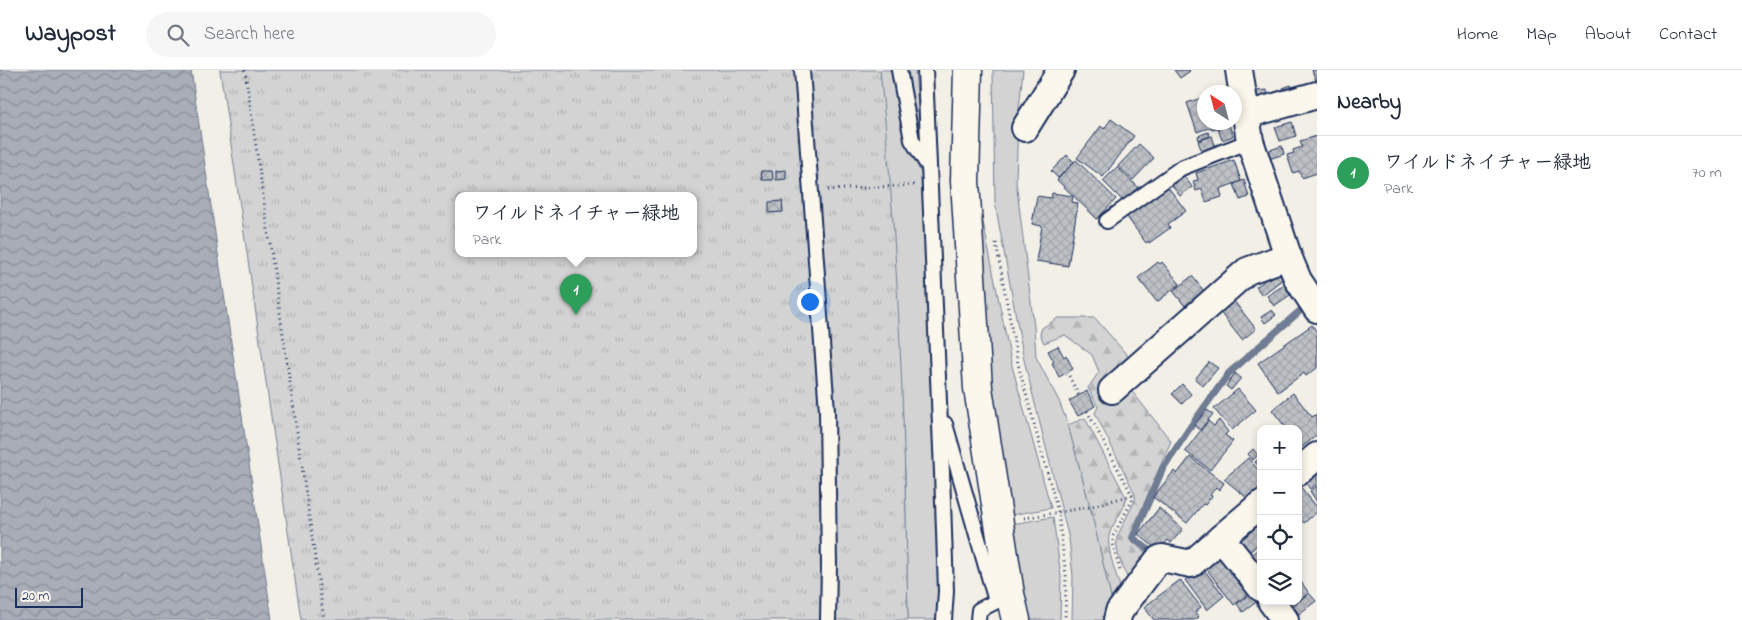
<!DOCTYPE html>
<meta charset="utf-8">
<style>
:root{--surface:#fff;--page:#f6f6f7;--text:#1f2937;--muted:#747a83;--line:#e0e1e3;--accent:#1b2f5e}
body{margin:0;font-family:"Indie Flower","Klee One",sans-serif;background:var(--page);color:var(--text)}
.controls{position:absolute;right:15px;bottom:15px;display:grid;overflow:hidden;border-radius:10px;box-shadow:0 2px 8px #0003}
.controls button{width:45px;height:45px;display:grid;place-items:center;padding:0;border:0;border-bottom:1px solid var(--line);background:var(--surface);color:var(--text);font:25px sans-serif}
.compass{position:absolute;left:1197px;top:15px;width:45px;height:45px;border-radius:50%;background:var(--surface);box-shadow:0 2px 8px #0003;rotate:324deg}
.scale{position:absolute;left:15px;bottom:12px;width:68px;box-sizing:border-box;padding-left:5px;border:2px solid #1b2f5e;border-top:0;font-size:14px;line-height:18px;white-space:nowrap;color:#1b2f5e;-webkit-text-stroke:4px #fbf7ec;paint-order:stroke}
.you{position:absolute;left:809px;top:231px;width:18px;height:18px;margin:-12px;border:4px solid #fff;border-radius:50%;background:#1a73e8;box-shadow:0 0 0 8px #1a73e833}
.badge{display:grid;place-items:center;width:32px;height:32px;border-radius:50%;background:var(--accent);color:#fff;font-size:16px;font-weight:700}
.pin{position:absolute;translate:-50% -41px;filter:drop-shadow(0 1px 2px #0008)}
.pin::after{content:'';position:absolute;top:26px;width:18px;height:15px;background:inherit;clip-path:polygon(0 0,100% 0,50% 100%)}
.popup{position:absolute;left:455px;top:122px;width:242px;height:65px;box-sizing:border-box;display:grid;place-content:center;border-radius:10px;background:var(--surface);filter:drop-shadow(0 1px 4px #0005);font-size:16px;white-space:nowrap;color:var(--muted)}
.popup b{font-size:19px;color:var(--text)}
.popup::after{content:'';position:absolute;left:50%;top:100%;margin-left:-10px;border:10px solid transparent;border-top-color:var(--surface)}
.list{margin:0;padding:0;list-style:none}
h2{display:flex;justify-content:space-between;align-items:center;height:65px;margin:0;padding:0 20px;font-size:21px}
h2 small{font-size:16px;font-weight:400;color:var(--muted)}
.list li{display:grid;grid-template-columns:32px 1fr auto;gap:15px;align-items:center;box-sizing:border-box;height:75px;padding:0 20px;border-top:1px solid var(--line)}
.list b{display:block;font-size:19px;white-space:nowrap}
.list p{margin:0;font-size:16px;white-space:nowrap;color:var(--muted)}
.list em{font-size:16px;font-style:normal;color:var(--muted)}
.icon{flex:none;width:28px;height:28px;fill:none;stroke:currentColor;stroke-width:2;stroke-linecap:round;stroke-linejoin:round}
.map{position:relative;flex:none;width:1317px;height:550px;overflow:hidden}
header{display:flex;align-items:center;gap:30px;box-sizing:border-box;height:70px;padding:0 25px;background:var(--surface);border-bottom:1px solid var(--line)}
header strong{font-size:24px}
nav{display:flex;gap:28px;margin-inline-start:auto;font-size:18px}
.search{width:350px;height:45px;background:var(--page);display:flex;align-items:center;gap:12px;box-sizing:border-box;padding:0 18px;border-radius:28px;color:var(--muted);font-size:19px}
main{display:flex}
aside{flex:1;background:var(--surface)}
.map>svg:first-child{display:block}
</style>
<header>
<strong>Waypost</strong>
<div class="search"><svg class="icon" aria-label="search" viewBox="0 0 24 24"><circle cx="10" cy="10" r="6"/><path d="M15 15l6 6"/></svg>Search here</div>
<nav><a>Home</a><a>Map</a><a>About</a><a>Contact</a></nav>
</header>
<main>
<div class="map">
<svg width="1317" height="550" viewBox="0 0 1317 550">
<defs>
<pattern id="forest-firs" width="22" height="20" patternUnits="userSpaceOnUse" patternTransform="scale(1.25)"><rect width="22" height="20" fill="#d2d3d2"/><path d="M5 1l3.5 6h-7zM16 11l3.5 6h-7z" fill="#b4b5b7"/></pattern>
<pattern id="park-tufts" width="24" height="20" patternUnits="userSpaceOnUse" patternTransform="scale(1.25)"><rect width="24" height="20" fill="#d2d3d2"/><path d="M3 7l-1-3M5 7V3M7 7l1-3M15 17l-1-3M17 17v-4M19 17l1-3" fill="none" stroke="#b4b5b7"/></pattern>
<pattern id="water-waves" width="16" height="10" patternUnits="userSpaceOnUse" patternTransform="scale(1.25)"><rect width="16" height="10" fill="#a9adb7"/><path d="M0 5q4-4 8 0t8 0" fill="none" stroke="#898d98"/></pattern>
<pattern id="building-cross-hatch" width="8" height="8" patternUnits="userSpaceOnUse" patternTransform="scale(1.25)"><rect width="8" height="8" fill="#bdc0c4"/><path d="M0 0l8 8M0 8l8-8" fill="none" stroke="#a2a5ab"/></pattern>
</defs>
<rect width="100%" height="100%" fill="#f2efe6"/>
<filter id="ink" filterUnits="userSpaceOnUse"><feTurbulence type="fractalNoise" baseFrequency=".02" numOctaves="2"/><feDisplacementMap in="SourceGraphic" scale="10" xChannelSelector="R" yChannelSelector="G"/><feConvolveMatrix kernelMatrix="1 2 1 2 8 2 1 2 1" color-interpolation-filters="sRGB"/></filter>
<g filter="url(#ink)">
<g fill="#d2d3d2" stroke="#768198">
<polygon points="880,0 891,0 900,51 910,80 925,111 940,520 939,550 908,550 905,402"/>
<polygon points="903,0 915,0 920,62 913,58"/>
<polygon points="993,0 1023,0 1018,48 1016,111 1034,257 1036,287 1059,331 1068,355 1090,436 1113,536 1112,550 1072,550 1073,506 1069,469 1024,290 995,133"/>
<polygon points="981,142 1012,296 1051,438 1011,445 992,320"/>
<polygon points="1053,447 1061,507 1060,550 1028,550 1012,454"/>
</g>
<g fill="url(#forest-firs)" stroke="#768198">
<path d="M1058 248H1095L1133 292 1127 315 1171 371 1129 468 1150 487 1133 507H1127C1121 496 1115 479 1117 467L1135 430V424L1095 343 1098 337 1088 318 1099 302 1092 285 1065 265 1044 273 1040 264 1042 258Z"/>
<path d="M1085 348 1126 427C1125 440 1115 450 1110 462 1104 476 1119 511 1123 526L1113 536 1090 436 1068 355Z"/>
</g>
<path fill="url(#park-tufts)" stroke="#768198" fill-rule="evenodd" d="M220 0H880C899 182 905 367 908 550H301ZM458 126H694V184H458Z"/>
<polygon fill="url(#water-waves)" stroke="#707b93" points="0,0 191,0 272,550 0,550"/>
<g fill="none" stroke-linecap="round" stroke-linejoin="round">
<polyline stroke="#707b93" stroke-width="7" points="1153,483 1133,468 1163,398 1193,353 1229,303 1301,240"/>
</g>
<g fill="url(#building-cross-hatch)" stroke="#1b2f5e">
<polygon points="1174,0 1189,0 1190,1 1180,8"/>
<polygon points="1312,0 1317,0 1317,14"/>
<polygon points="1291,15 1293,22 1285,25 1283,18"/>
<polygon points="1267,20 1268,32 1257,33 1256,21"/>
<polygon points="1204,27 1204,52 1225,52 1216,56 1217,58 1212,59 1211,57 1197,62 1187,33"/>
<polygon points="1111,49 1134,66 1103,107 1077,88 1101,56 1104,59"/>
<polygon points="1228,52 1233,66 1222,70 1217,56"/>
<polygon points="1292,52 1296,66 1280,71 1275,57"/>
<polygon points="1208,62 1210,66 1199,70 1198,66"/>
<polygon points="1212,66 1216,78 1202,82 1198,71"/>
<polygon points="1317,66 1317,103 1302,108 1299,101 1293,103 1287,85 1294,83 1293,80 1302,77 1300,71"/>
<polygon points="1139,74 1154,88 1133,110 1118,96"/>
<polygon points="1282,76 1284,84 1269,89 1267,81"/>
<polygon points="1067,85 1074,92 1058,108 1051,101"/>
<polygon points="1076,90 1116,129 1097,149 1057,110"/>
<polygon points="1234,90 1241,111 1220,119 1222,127 1206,132 1202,119 1196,121 1193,111 1198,110 1196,103"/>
<polygon points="1117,97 1138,117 1124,132 1103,111"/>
<polygon points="786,100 786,109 776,110 776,101"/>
<polygon points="761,101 772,101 773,110 762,110"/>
<polygon points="1184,106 1192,117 1180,126 1172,115"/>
<polygon points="1244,110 1249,127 1240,130 1234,114"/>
<polygon points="1168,117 1186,141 1168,154 1170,158 1149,173 1148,171 1146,173 1127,147"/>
<polygon points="1052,123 1073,126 1072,132 1078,133 1068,196 1036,191 1042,156 1032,154 1037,126 1051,128"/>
<polygon points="782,131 783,142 769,143 769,132"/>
<polygon points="1158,192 1160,194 1162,192 1180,214 1157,232 1138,208"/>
<polygon points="1277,201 1283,209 1262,225 1256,217"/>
<polygon points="1192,206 1204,221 1185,236 1173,221"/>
<polygon points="1284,215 1290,225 1274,236 1267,226"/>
<polygon points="1233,230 1256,259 1242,270 1219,241"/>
<polygon points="1272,240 1276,245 1265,253 1261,247"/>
<polygon points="1312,255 1317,262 1317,298 1306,306 1304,303 1278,322 1258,293"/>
<polygon points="1058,276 1064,287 1066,285 1073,299 1059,307 1052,293 1054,292 1048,281"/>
<polygon points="1209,292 1218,298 1203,316 1195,309"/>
<polygon points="1235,303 1241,308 1231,320 1226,316"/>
<polygon points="1182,314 1191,324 1182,334 1172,324"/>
<polygon points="1238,319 1256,340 1232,360 1214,339"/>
<polygon points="1087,321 1095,336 1078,346 1069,331"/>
<polygon points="1293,323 1312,347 1317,344 1317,365 1302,377 1298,373 1298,359 1287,359 1272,340"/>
<polygon points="1207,340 1213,344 1200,360 1194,355"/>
<polygon points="1219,350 1228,362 1225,365 1233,371 1210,400 1185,381 1208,351 1214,356"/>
<polygon points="1253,379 1258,385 1253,390 1248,384"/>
<polygon points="1190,387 1224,413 1219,420 1216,417 1210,425 1212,426 1205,435 1203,434 1187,453 1153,427 1174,401 1177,404"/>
<polygon points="1261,387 1261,399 1255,392"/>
<polygon points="1248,388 1261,403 1261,416 1247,428 1224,409"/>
<polygon points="1317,399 1317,414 1310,419 1302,407"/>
<polygon points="1299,415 1317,437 1317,442 1304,453 1298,446"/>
<polygon points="1317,416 1317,432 1310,421"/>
<polygon points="1159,438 1183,459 1171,473 1168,470 1159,481 1138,464"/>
<polygon points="1261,447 1261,472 1247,484 1235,469"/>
<polygon points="1261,477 1261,504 1248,487"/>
<polygon points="1223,483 1252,521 1234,535 1205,497"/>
<polygon points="1202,497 1224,526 1207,540 1185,510"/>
<polygon points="1298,508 1309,523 1298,531"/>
<polygon points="1180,510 1201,537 1195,542 1199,547 1194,550 1154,550 1144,537"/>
<polygon points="1253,522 1259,530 1243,542 1237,534"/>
<polygon points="1309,523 1316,531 1299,544 1293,536"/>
<polygon points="1281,531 1298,531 1287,539"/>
</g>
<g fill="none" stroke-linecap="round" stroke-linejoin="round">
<g stroke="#1b2f5e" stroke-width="18">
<g id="service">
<polyline points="802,0 827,341 829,496 828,550"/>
<polyline points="899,0 912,70 927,94"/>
<polyline points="925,0 942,402 946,521 944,550"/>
<polyline points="1107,151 1181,98 1250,71"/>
<polyline points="945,354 996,531"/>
<polyline points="978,550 979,540 1003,528"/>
</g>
</g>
<g stroke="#1b2f5e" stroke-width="30">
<g id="minor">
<polyline points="1239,0 1250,71 1288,186 1298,210 1317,239"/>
<polyline points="1246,45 1317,25"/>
<polyline points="1025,58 1061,0"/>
<polyline points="1112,320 1247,201 1288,186"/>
<polyline points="1298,402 1317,386"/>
<polyline points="1261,434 1221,468 1261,518"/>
<polyline points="1271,531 1285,550"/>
<polyline points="1117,550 1119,542 1158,490 1162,488 1191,494 1221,468"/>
</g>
</g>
<g stroke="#1b2f5e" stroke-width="31">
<polyline id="tertiary" points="968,0 965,111 978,318 1010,524 1016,550"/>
</g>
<g stroke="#1b2f5e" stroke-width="3" stroke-dasharray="1 4" stroke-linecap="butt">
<polyline points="245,0 324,550"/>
<polyline points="828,120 914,115"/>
<polyline points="996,173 1018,294 1058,442 1066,506 1065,550"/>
<polyline points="1069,306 1079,326"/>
<polyline points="1087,341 1132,425 1132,431 1113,466 1113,474 1120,501"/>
<polyline points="1024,448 1089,437 1132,425"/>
</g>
<use href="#service" stroke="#fbf7ec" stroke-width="14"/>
<use href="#minor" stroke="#fbf7ec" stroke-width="26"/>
<use href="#tertiary" stroke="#fbf7ec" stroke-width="28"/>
</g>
</g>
</svg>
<div class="controls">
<button>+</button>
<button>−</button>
<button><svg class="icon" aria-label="locate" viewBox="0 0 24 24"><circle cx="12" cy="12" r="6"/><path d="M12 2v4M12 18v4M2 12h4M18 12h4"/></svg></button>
<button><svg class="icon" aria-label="layers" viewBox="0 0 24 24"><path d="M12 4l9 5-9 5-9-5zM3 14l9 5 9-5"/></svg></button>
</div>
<svg class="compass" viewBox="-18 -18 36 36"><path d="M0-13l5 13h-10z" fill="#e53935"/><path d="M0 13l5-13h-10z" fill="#747a83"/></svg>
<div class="scale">20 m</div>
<div class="you"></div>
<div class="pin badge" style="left:576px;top:245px;background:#2e9e5b">1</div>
<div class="popup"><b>ワイルドネイチャー緑地</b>Park</div>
</div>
<aside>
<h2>Nearby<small></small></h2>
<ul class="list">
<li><span class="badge" style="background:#2e9e5b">1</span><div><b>ワイルドネイチャー緑地</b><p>Park</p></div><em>70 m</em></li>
</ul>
</aside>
</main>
